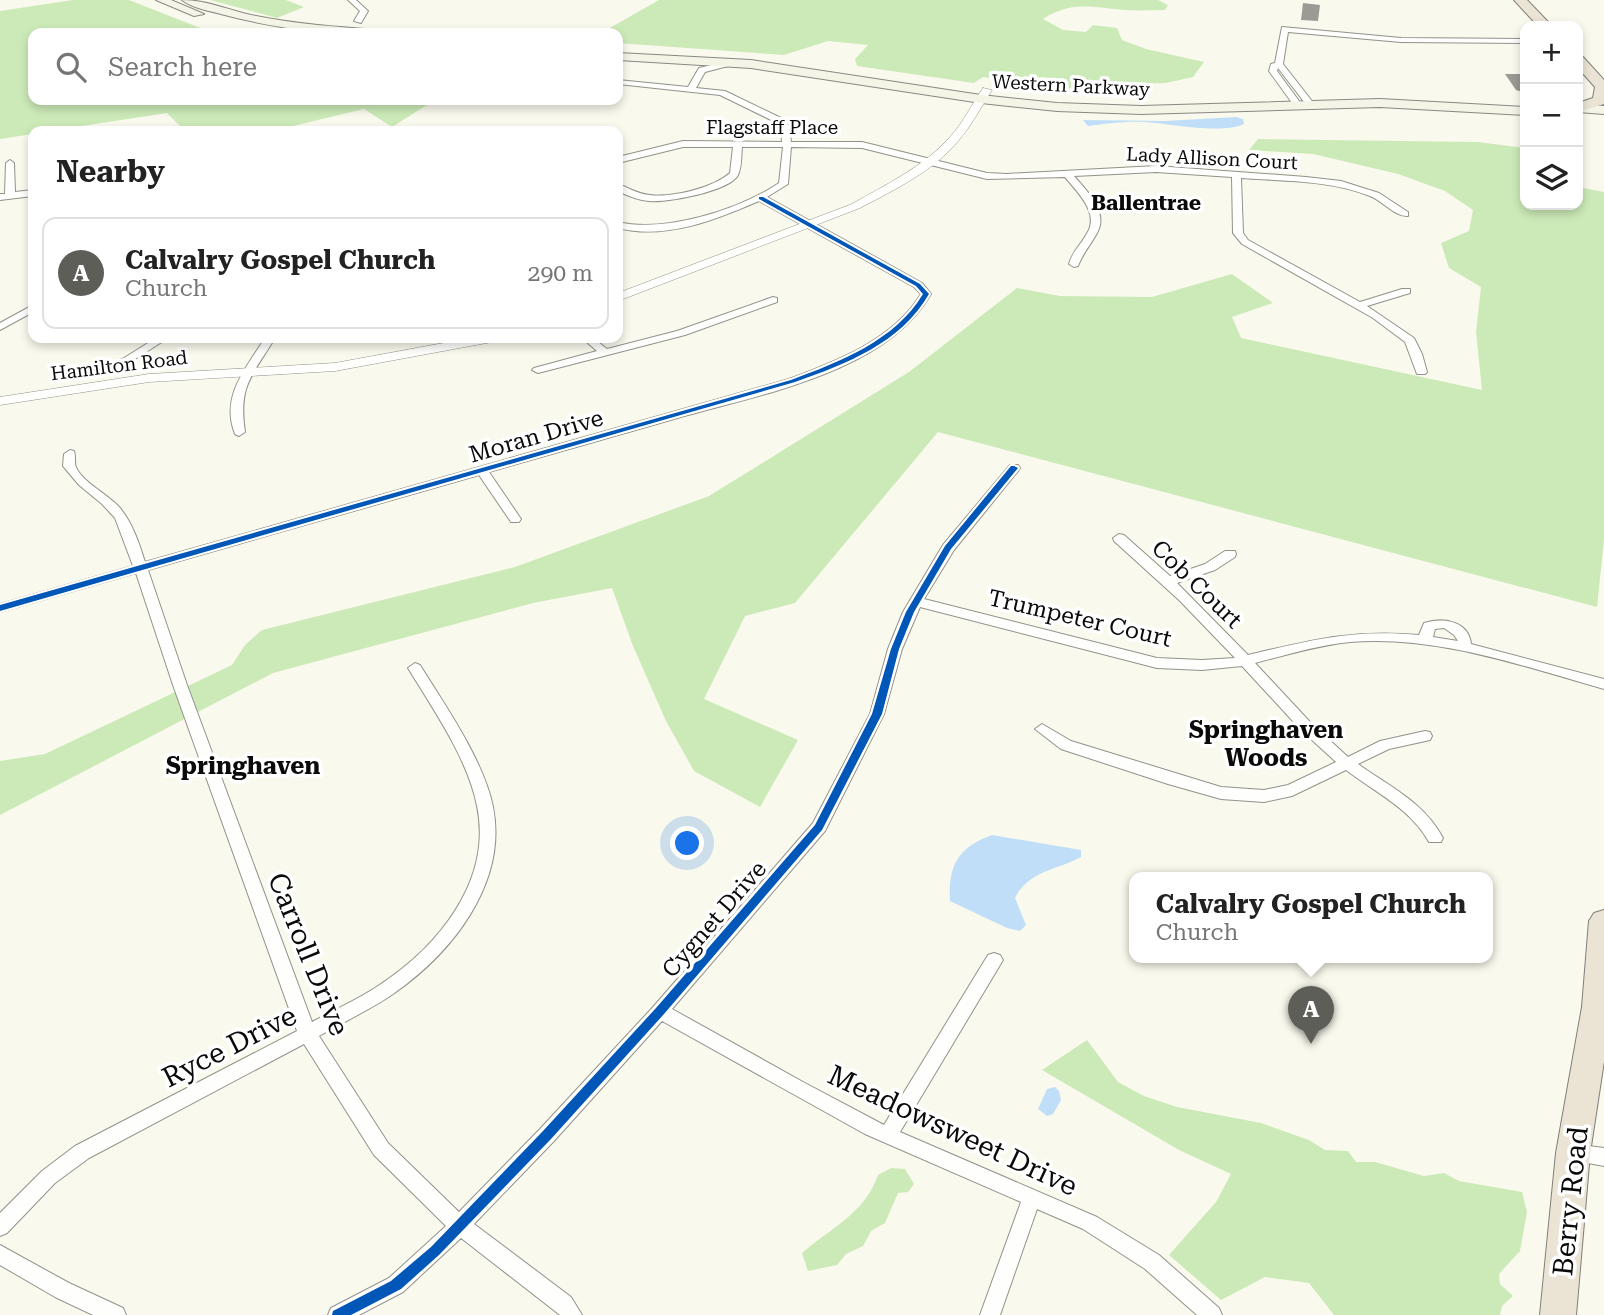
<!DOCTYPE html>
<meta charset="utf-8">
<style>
:root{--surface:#fff;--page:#f6f6f6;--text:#222;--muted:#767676;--line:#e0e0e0;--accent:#5e5e59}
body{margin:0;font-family:"Roboto Serif",serif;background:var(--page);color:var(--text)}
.controls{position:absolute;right:21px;top:21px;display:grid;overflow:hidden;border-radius:14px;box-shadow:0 4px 10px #0003}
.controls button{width:63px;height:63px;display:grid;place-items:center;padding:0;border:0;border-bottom:2px solid var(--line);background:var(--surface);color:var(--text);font:35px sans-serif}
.you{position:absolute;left:688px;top:844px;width:24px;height:24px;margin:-18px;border:5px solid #fff;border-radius:50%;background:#1a73e8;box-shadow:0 0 0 10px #1a73e833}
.badge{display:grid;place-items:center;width:46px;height:46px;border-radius:50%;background:var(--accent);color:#fff;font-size:23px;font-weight:700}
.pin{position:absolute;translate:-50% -58px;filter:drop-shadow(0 2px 4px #0008)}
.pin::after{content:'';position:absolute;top:37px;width:24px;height:21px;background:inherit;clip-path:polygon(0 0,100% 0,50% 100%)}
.popup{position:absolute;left:1129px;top:872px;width:364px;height:91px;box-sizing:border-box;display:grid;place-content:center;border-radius:14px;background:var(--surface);filter:drop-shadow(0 2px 5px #0005);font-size:23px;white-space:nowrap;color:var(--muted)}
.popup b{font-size:26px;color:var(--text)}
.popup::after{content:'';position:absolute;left:50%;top:100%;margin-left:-14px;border:14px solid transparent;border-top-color:var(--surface)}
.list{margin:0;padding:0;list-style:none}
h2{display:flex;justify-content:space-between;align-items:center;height:91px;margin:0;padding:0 28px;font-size:30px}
h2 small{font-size:23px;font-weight:400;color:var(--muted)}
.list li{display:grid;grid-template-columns:46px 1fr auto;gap:21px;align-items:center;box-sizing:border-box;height:112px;margin:0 14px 14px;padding:0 14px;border:2px solid var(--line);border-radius:14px}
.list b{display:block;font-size:26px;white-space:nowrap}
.list p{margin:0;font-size:23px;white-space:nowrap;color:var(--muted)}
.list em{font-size:23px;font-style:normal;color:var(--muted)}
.icon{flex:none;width:38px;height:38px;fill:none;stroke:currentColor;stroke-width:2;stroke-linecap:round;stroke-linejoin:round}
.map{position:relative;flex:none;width:1604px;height:1315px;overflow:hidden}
.search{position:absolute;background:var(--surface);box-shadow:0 4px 10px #0003;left:28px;top:28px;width:595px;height:77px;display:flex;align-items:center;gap:18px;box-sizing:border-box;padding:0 24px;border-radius:14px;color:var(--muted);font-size:26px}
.panel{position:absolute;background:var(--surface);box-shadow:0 4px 10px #0003;left:28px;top:126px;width:595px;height:217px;border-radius:14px}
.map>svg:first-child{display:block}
</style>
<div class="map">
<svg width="1604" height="1315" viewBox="0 0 1604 1315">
<rect width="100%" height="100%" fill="#faf9ed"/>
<g fill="#cceab8">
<polygon points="73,0 129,0 213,33 33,33 33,100 435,100 392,127 364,109 272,131 185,131 167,113 49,131 33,131 33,134 0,139 0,11"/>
<polygon points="210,0 286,0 304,7 277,18"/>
<path d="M659 0H1158L1168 5 1165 10C1152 10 1139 11 1126 10 1093 8 1073 0 1043 19L1063 30 1086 32 1093 25 1117 28 1122 40 1146 49 1204 62 1193 77 1166 83 1131 84 1113 93 1010 87 1002 80 983 77 974 83 857 66 855 59 868 45 828 41 784 55 618 43V33H601Z"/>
<polygon points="1258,139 1478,142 1525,148 1525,205 1578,205 1578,187 1604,192 1604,540 1597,607 938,432 795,603 745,616 704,699 798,740 760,807 694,771 666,721 633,646 612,588 533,603 273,673 0,815 0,761 45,754 232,665 245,645 262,630 515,567 709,496 909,372 1017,288 1060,296 1152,297 1232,274 1273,303 1232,317 1241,338 1482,390 1476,332 1481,287 1449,268 1441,243 1469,231 1473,210 1445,191 1398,174 1313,154 1249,150"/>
<polygon points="1087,1040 1118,1082 1144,1096 1177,1107 1261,1123 1309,1140 1325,1150 1348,1151 1356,1162 1375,1162 1424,1176 1444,1173 1459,1181 1522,1192 1527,1212 1520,1251 1499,1274 1500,1284 1513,1296 1502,1306 1500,1315 1334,1315 1309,1283 1265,1277 1221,1300 1169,1255 1216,1202 1231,1174 1179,1150 1042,1070"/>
<path d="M891 1168 905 1169 914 1184 908 1192 898 1193 885 1223 871 1231 863 1246 846 1254 837 1265 808 1271 802 1253C831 1228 865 1213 878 1175Z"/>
</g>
<g fill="#c0def7">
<path d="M1236 117 1243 119 1244 124C1220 135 1169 123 1143 122 1126 121 1105 124 1088 126L1083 120 1165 121Z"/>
<path d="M992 835 1081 850V857C1057 870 1028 871 1015 898L1026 925 1020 931 1007 928 950 901C948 866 958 847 992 835Z"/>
<polygon points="1055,1087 1059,1091 1061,1100 1053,1114 1047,1116 1038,1109 1047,1089"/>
</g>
<g fill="#9c9a94">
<polygon points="1303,3 1320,5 1318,21 1301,20"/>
<polygon points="1505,74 1525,74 1525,93 1516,90"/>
</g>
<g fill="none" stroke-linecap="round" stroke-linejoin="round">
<g stroke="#92928c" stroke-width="2">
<g id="minor">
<polygon points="348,0 356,0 368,11 361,23 354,21 360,11"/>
<polygon points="1282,27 1401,38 1525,39 1525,43 1401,42 1288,32 1283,64 1315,105 1308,107 1278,68 1277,71 1302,105 1298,108 1295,107 1269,71 1271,64 1275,63"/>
<path d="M729 61 733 63 732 65 705 72 696 88 725 91 781 118 789 126 791 142H862L987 173 1006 174 1156 166 1306 177 1341 181 1379 193 1408 212V216C1395 217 1383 201 1370 196 1330 180 1284 181 1241 178L1243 233 1248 240 1360 302 1402 289H1410V293L1367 306 1414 338 1422 354 1427 372 1425 374H1417L1405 342 1373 318 1242 244 1233 233 1232 177 1156 172 1074 176C1087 191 1109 212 1097 233 1090 246 1083 253 1078 266L1074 267 1069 264C1072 252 1080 246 1086 235 1101 214 1078 193 1065 177L987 179 862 148 791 147 788 184 767 197 922 283 931 294C885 374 756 395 674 419 612 437 551 454 489 472L521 519 519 522H511L479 475 148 570 187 685 312 1022C334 1010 357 1000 378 986 437 948 493 881 477 806 468 759 433 709 408 668L415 663 420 665C445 705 484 761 493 807 508 883 452 953 393 994 370 1010 343 1022 319 1036L388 1143 459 1212 540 1129 654 1006 813 823 870 714 888 649 903 612 943 545 1010 465H1018L1020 468 1018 471 954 550 924 599 1157 658 1202 660 1235 658 1179 600 1114 541 1113 538 1119 534 1124 535 1170 576 1205 564 1225 551H1235L1236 554 1235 557 1215 570 1177 583 1248 655C1312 640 1352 629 1419 635L1424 623C1443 617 1469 621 1471 644L1604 679V689C1522 666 1437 635 1350 642 1318 645 1287 655 1255 663L1311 723 1348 757 1380 741 1425 731 1430 732 1432 736 1430 740 1389 749 1358 764C1390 787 1424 802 1443 838L1441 842H1429C1410 808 1376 793 1346 770L1292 796 1264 802 1221 799 1168 784 1061 749 1035 729 1042 724 1071 741 1221 787 1264 790 1288 785 1336 762 1301 730 1242 666 1202 670 1157 668 920 607 902 649 884 714 825 831 672 1009 803 1082 884 1125 988 955 994 953 1000 955 1003 960 1000 965 900 1132 1097 1217 1159 1255 1219 1308 1222 1315H1197L1145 1269 1083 1229 1037 1209 1000 1315H980L1021 1202 865 1134 662 1021 554 1141 474 1224 571 1297 582 1315H560L461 1238 403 1292 359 1315H328L331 1308 389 1278 446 1226 374 1155 304 1044 89 1158 55 1183 7 1233 0 1236V1213L42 1171 75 1146 297 1031 173 685 136 573 0 612V604L133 566 115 518 102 504 79 485 63 466 64 454 70 450 74 451C76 456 74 463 76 467 82 482 109 495 120 508 133 524 139 543 145 562L789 379C837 361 893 340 921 294L914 287 759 201C715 220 666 240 618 228V222C665 233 739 210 779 183L783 147H742C741 155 742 167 738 175 730 191 667 203 649 201 638 200 628 196 618 191V184C629 188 638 194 650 195 671 198 713 188 730 173L733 147H683L618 163V157L683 141 782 142 781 127 775 122 720 95 618 84V80L688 87 699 68ZM1444 628 1454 635 1458 641 1433 637 1435 629Z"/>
<polygon points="10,160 14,163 15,192 33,190 33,196 0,200 0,194 5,194 6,163"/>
<polygon points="773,297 777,298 777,302 685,335 538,373 532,370 534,368 597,351 582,338 593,338 607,349 677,331"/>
<polygon points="33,305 33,312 0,330 0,323"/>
<polygon points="156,338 168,338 118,370 114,371 108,368"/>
<path d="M265 338H275C252 376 238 385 245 432L239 436 235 434C220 397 246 368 265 338Z"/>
<polygon points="1573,1144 1604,1148 1604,1166 1566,1159 1563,1153 1566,1147"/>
<polygon points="0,1245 69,1283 123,1308 126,1315 93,1315 55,1297 0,1265"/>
</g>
</g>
<g stroke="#92928c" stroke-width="1">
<g id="tertiary">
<path d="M983 88 992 90C981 107 972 125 959 140 934 171 894 190 860 208L618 301V293L852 204C885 185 925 166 950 137 963 123 972 104 983 88Z"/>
<polygon points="471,338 499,338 492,342 335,371 149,382 0,405 0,397 149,374 335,363"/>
</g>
</g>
<g stroke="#898883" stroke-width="2">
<g id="secondary">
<polygon points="156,0 171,0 204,14 194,16"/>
<path d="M182 0C207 0 231 11 256 16 297 24 338 27 380 30L386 33C329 36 272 28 217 13 205 10 191 7 182 0Z"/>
<polygon points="618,53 751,60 981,95 1057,103 1141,106 1380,99 1525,107 1525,115 1380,107 1141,114 1057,111 981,103 751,68 618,60"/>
<polygon points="1578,104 1604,106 1604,114 1578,112"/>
</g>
</g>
<g stroke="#7f7f7a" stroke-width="2">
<g id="trunk">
<polygon points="1514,0 1527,0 1552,26 1538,26"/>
<polygon points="1578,56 1583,57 1604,80 1604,104 1578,112 1578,103 1593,98 1595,87 1578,68"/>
<polygon points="1604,910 1604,1061 1590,1153 1576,1315 1540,1315 1556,1153 1582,1007 1589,921 1594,913"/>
</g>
</g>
<use href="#minor" fill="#fefefc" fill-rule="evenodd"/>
<use href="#tertiary" fill="#fefefc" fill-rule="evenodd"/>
<use href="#secondary" fill="#f4f4e7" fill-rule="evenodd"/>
<use href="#trunk" fill="#ebe4d4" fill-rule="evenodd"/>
<g stroke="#fff" stroke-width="4">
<g id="cycleway">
<path d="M759 197H763L920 284 929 294C901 343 846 364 795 382L0 611V605L791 380C839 362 895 341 923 294L916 286 759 199Z"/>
<polygon points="1011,466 1014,466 1018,468 951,549 914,612 899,649 882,714 822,830 664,1014 551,1139 439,1255 401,1289 351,1315 332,1315 333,1311 391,1281 431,1247 543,1131 656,1008 815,825 872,714 891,649 906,612 945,546"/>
</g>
</g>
<use href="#cycleway" fill="#0057b8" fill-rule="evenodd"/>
</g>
<g text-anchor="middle" stroke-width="7" stroke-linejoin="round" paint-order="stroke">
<g font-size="19" fill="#0a0a0a" stroke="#fff">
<text transform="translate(1071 85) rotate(3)" y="7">Western Parkway</text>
<text x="772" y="134">Flagstaff Place</text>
<text transform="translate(1212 158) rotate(3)" y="7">Lady Allison Court</text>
<text transform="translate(119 365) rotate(-7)" y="7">Hamilton Road</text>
</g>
<g font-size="21" font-weight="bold" fill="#0a0a0a" stroke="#fff">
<text x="1146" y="210">Ballentrae</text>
</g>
<g font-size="23" fill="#0a0a0a" stroke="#fff">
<text transform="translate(536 436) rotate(-16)" y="8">Moran Drive</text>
<text transform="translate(1197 584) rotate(44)" y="8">Cob Court</text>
<text transform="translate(1080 618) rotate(13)" y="8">Trumpeter Court</text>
<text transform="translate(714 919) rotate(-49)" y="8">Cygnet Drive</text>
</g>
<g font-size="24" font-weight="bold" fill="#0a0a0a" stroke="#fff">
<text x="1266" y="738">Springhaven<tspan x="1266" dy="28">Woods</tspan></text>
<text x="243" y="774">Springhaven</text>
</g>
<g font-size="28" fill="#0a0a0a" stroke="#fff">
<text transform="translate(309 954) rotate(68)" y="10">Carroll Drive</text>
<text transform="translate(229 1046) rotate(-27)" y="10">Ryce Drive</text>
<text transform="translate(953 1130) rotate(25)" y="10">Meadowsweet Drive</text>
<text transform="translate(1570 1201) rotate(-84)" y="10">Berry Road</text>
</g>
</g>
</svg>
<div class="controls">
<button>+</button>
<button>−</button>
<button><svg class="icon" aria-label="layers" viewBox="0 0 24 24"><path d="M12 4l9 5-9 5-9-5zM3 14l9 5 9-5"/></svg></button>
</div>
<div class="you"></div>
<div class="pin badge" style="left:1311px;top:1044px">A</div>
<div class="popup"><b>Calvalry Gospel Church</b>Church</div>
<div class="search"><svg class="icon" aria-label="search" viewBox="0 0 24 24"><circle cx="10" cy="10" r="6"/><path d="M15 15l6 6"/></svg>Search here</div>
<section class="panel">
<h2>Nearby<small></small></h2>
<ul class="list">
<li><span class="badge">A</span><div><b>Calvalry Gospel Church</b><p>Church</p></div><em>290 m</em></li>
</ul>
</section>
</div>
